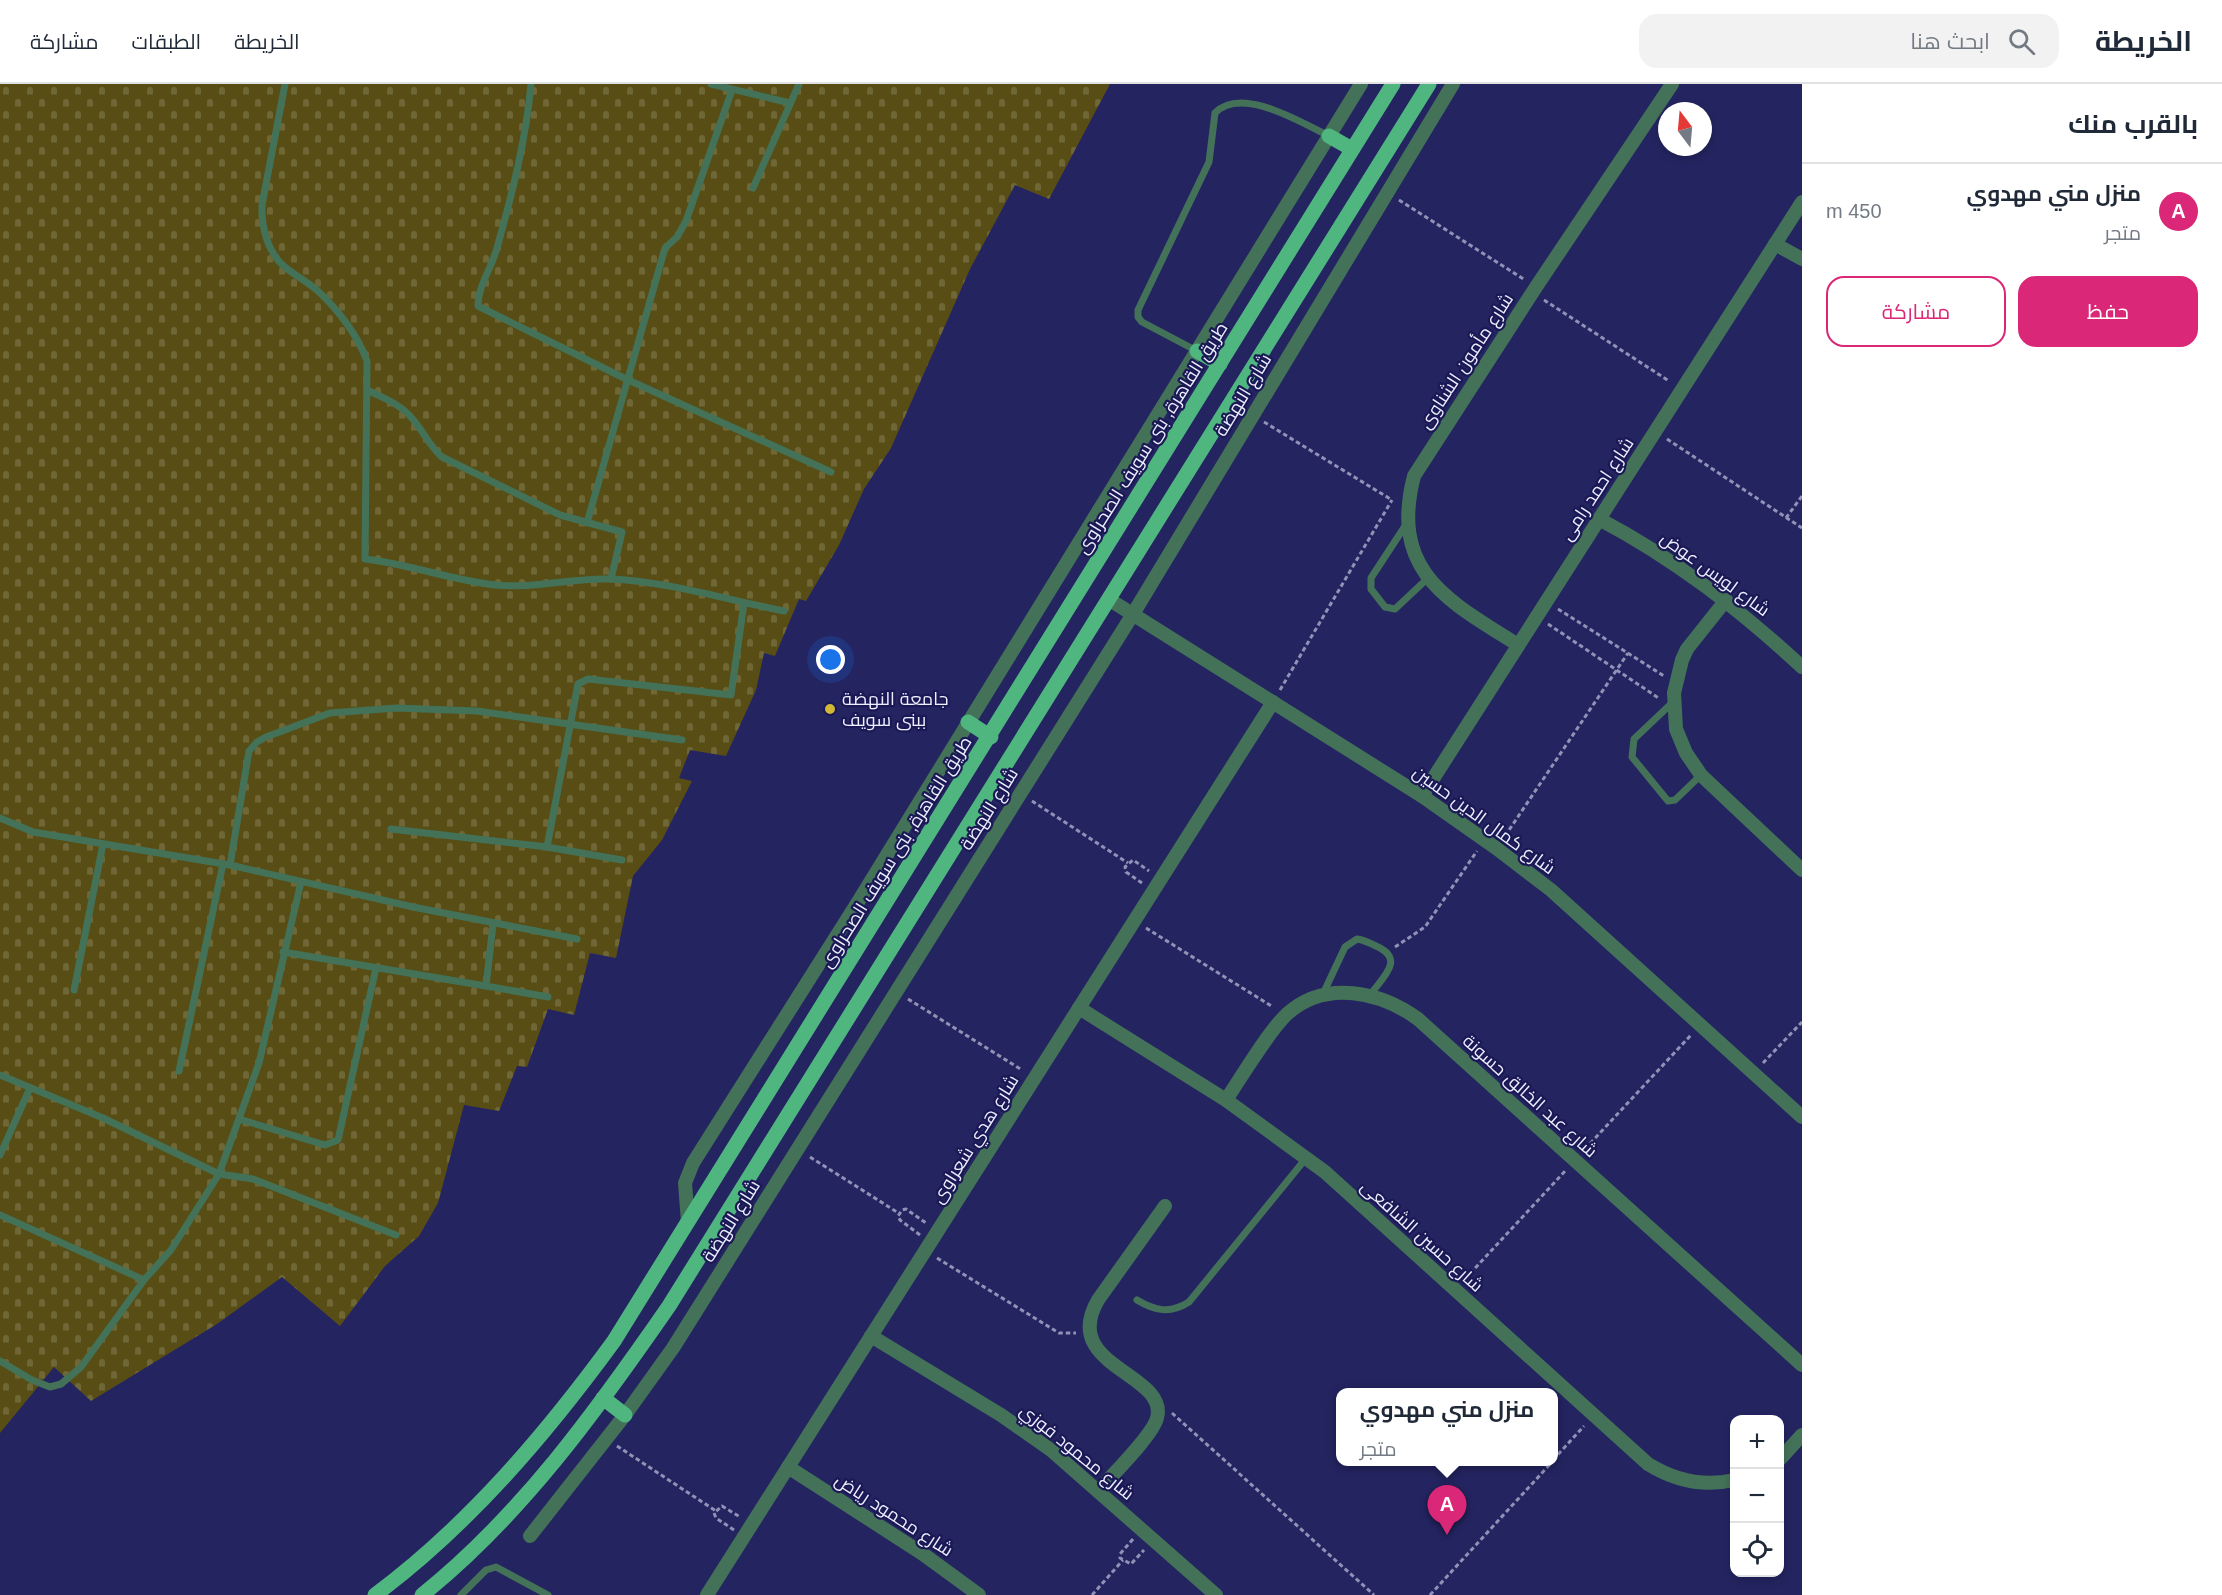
<!DOCTYPE html>
<html lang="ar">
<meta charset="utf-8">
<style>
:root{--surface:#fff;--page:#f2f2f3;--text:#1f2937;--muted:#747a83;--line:#e0e1e3;--accent:#db2777}
body{margin:0;font-family:Helvetica,Cairo,sans-serif;background:var(--page);color:var(--text);direction:rtl}
.controls{position:absolute;right:18px;bottom:18px;display:grid;overflow:hidden;border-radius:12px;box-shadow:0 3px 9px #0003}
.controls button{width:54px;height:54px;display:grid;place-items:center;padding:0;border:0;border-bottom:2px solid var(--line);background:var(--surface);color:var(--text);font:30px sans-serif}
.compass{position:absolute;left:1658px;top:18px;width:54px;height:54px;border-radius:50%;background:var(--surface);box-shadow:0 3px 9px #0003;rotate:344deg}
.you{position:absolute;left:831px;top:576px;width:21px;height:21px;margin:-15px;border:4px solid #fff;border-radius:50%;background:#1a73e8;box-shadow:0 0 0 9px #1a73e833}
.badge{display:grid;place-items:center;width:39px;height:39px;border-radius:50%;background:var(--accent);color:#fff;font-size:20px;font-weight:700}
.pin{position:absolute;translate:-50% -50px;filter:drop-shadow(0 2px 3px #0008)}
.pin::after{content:'';position:absolute;top:32px;width:21px;height:18px;background:inherit;clip-path:polygon(0 0,100% 0,50% 100%)}
.popup{position:absolute;left:1336px;top:1304px;width:222px;height:78px;box-sizing:border-box;display:grid;place-content:center;border-radius:12px;background:var(--surface);filter:drop-shadow(0 2px 4px #0005);font-size:20px;white-space:nowrap;color:var(--muted)}
.popup b{font-size:22px;color:var(--text)}
.popup::after{content:'';position:absolute;left:50%;top:100%;margin-left:-12px;border:12px solid transparent;border-top-color:var(--surface)}
.list{margin:0;padding:0;list-style:none}
h2{display:flex;justify-content:space-between;align-items:center;height:78px;margin:0;padding:0 24px;font-size:26px}
h2 small{font-size:20px;font-weight:400;color:var(--muted)}
.list li{display:grid;grid-template-columns:39px 1fr auto;gap:18px;align-items:center;box-sizing:border-box;height:96px;padding:0 24px;border-top:2px solid var(--line)}
.list b{display:block;font-size:22px;white-space:nowrap}
.list p{margin:0;font-size:20px;white-space:nowrap;color:var(--muted)}
.list em{font-size:20px;font-style:normal;color:var(--muted)}
.actions{display:flex;gap:12px;padding:18px 24px}
.actions a{flex:1;padding:14px 0;border:2px solid var(--accent);border-radius:18px;text-align:center;font-size:21px;color:var(--accent)}
.actions .main{background:var(--accent);color:#fff}
.icon{flex:none;width:33px;height:33px;fill:none;stroke:currentColor;stroke-width:2;stroke-linecap:round;stroke-linejoin:round}
.map{position:relative;flex:none;width:1802px;height:1511px;overflow:hidden;direction:ltr}
header{display:flex;align-items:center;gap:36px;box-sizing:border-box;height:84px;padding:0 30px;background:var(--surface);border-bottom:2px solid var(--line)}
header strong{font-size:28px}
nav{display:flex;gap:33px;margin-inline-start:auto;font-size:21px}
.search{width:420px;height:54px;background:var(--page);display:flex;align-items:center;gap:15px;box-sizing:border-box;padding:0 21px;border-radius:18px;color:var(--muted);font-size:22px}
main{display:flex}
aside{flex:1;background:var(--surface)}
.map>svg:first-child{display:block}
</style>
<header>
<strong>الخريطة</strong>
<div class="search"><svg class="icon" aria-label="search" viewBox="0 0 24 24"><circle cx="10" cy="10" r="6"/><path d="M15 15l6 6"/></svg>ابحث هنا</div>
<nav><a>الخريطة</a><a>الطبقات</a><a>مشاركة</a></nav>
</header>
<main>
<aside>
<h2>بالقرب منك<small></small></h2>
<ul class="list">
<li><span class="badge">A</span><div><b>منزل مني مهدوي</b><p>متجر</p></div><em>450 m</em></li>
</ul>
<div class="actions"><a class="main">حفظ</a><a>مشاركة</a></div>
</aside>
<div class="map">
<svg width="1802" height="1511" viewBox="0 0 1802 1511">
<defs>
<pattern id="cemetery-stones" width="16" height="16" patternUnits="userSpaceOnUse" patternTransform="scale(1.5)"><rect width="16" height="16" fill="#584d14"/><path d="M2 7V4a2 2 0 0 1 4 0v3zM10 15v-3a2 2 0 0 1 4 0v3z" fill="#706737"/></pattern>
</defs>
<rect width="100%" height="100%" fill="#242461"/>
<polygon fill="url(#cemetery-stones)" points="0,0 1110,0 1049,115 1015,101 970,185 891,364 864,405 839,461 806,517 799,515 775,572 764,569 756,606 726,672 690,666 679,694 692,697 662,756 633,792 616,874 590,869 574,931 548,925 527,983 517,982 499,1027 464,1021 438,1119 419,1152 385,1182 340,1242 282,1193 217,1240 91,1317 54,1283 0,1349"/>
<g fill="none" stroke-linecap="round" stroke-linejoin="round">
<g stroke="#9192b6" stroke-width="3" stroke-dasharray="4.5 3" stroke-linecap="butt">
<polyline points="1399,116 1525,196"/>
<polyline points="1544,216 1669,297"/>
<polyline points="1264,338 1392,416"/>
<polyline points="1667,355 1802,444"/>
<polyline points="1786,434 1802,412"/>
<polyline points="1558,525 1664,592"/>
<polyline points="1548,540 1660,615"/>
<polyline points="1280,606 1392,416"/>
<polyline points="1032,717 1128,779"/>
<polyline points="1505,752 1628,569"/>
<polyline points="1142,799 1126,788 1125,783 1133,776 1149,787"/>
<polyline points="1146,844 1273,923"/>
<polyline points="1395,863 1425,843 1477,767"/>
<polyline points="908,915 1022,986"/>
<polyline points="1763,979 1802,938"/>
<polyline points="1585,1065 1691,951"/>
<polyline points="810,1073 900,1130"/>
<polyline points="920,1151 900,1136 898,1132 902,1126 906,1125 926,1139"/>
<polyline points="937,1174 1059,1249 1076,1249"/>
<polyline points="1465,1195 1566,1086"/>
<polyline points="1172,1329 1374,1511"/>
<polyline points="617,1362 716,1427"/>
<polyline points="1553,1376 1584,1342"/>
<polyline points="734,1446 716,1434 714,1429 722,1422 740,1433"/>
<polyline points="1133,1455 1120,1470 1120,1474 1131,1480 1144,1466"/>
<polyline points="1092,1511 1123,1476"/>
<polyline points="1430,1511 1552,1378"/>
</g>
<g stroke="#447258" stroke-width="7">
<path d="M285 0 262 121C261 143 268 170 286 184 297 193 310 199 320 209 339 227 358 252 367 277L365 475C409 480 451 496 495 501 533 505 570 494 609 495 666 497 728 516 784 527"/>
<path d="M531 0C526 56 512 110 497 164 492 183 478 202 478 222L626 295 831 388"/>
<polyline points="711,0 790,19"/>
<polyline points="753,104 799,0"/>
<path d="M1197 267 1142 238 1138 233V226L1209 78 1215 29C1241 1 1302 39 1329 52"/>
<path d="M367 306C381 313 398 319 409 331 422 344 428 361 442 373L560 431 622 448 611 495"/>
<polyline points="587,439 665,164 677,153 686,137 732,6"/>
<polyline points="1407,439 1371,494 1371,505 1385,523 1395,525 1428,494"/>
<polyline points="1673,618 1634,655 1632,673 1668,717 1675,716 1701,691"/>
<polyline points="0,734 33,748 230,781 413,823 577,855"/>
<polyline points="391,745 547,763"/>
<polyline points="622,776 547,763 578,600 588,595 731,611 744,519"/>
<polyline points="230,781 249,667 257,658 266,653 330,629 396,624 477,627 682,656"/>
<polyline points="493,840 486,902 548,913"/>
<polyline points="283,868 486,902"/>
<polyline points="74,906 103,760"/>
<path d="M1322 912 1345 863 1357 855C1364 856 1370 859 1376 862 1406 875 1383 893 1370 911"/>
<polyline points="179,987 223,780"/>
<polyline points="0,991 103,1034 219,1090 253,1095 396,1151"/>
<polyline points="239,1035 325,1061 338,1056 376,884"/>
<polyline points="0,1071 30,1004"/>
<polyline points="0,1131 144,1196"/>
<path d="M1137 1216C1155 1227 1170 1230 1189 1218L1307 1073"/>
<polyline points="0,1277 32,1296 50,1303 61,1300 81,1283 144,1196 171,1166 219,1090 259,979 301,798"/>
<polyline points="461,1511 486,1486 496,1483 548,1511"/>
</g>
<g stroke="#447258" stroke-width="14">
<polyline points="1775,160 1802,175"/>
<path d="M1599 435C1675 475 1739 525 1802 583"/>
<polyline points="1110,516 1422,712 1496,764 1551,806 1802,1033"/>
<polyline points="1726,516 1687,565 1682,576 1674,609 1676,645 1686,669 1701,691 1802,786"/>
<path d="M1518 561C1449 517 1389 489 1414 392L1536 203 1672 0"/>
<polyline points="1422,712 1802,118"/>
<path d="M1079 924 1226 1016 1325 1088 1648 1380C1674 1396 1704 1403 1734 1396"/>
<path d="M1226 1016C1242 992 1268 948 1287 930 1326 895 1381 908 1418 935L1802 1281"/>
<polyline points="688,1138 685,1099 693,1079 858,818 1361,0"/>
<polyline points="871,1252 1001,1331 1051,1366 1216,1511"/>
<polyline points="1780,1375 1802,1351"/>
<polyline points="788,1383 923,1470 979,1511"/>
<path d="M1099 1406C1112 1391 1153 1351 1157 1334 1169 1289 1059 1283 1098 1216L1165 1122"/>
<polyline points="530,1452 625,1331 673,1264 1133,530 1453,0"/>
<polyline points="707,1511 1273,618"/>
</g>
<g stroke="#4fb680" stroke-width="15">
<polyline points="1329,52 1352,65"/>
<polyline points="1197,267 1220,280"/>
<polyline points="968,638 991,653"/>
<polyline points="603,1314 625,1331"/>
<path d="M375 1511C469 1441 546 1350 614 1257L1393 0"/>
<path d="M422 1511C521 1432 597 1326 669 1222L1429 0"/>
</g>
</g>
<circle fill="#d0b736" stroke="#1b1955" stroke-width="2" cx="830" cy="625" r="6"/>
<g text-anchor="middle" stroke-width="4.5" stroke-linejoin="round" paint-order="stroke">
<g font-size="18" fill="#eceffe" stroke="#1b1955">
<text transform="translate(1466 277) rotate(-57)" y="6">شارع مأمون الشناوى</text>
<text transform="translate(1243 311) rotate(-59)" y="6">شارع النهضة</text>
<text transform="translate(1152 354) rotate(-58)" y="6">طريق القاهرة, بنى سويف الصحراوى</text>
<text transform="translate(1597 405) rotate(-57)" y="6">شارع احمد رامى</text>
<text transform="translate(1715 490) rotate(36)" y="6">شارع لويس عوض</text>
<text transform="translate(989 725) rotate(-58)" y="6">شارع النهضة</text>
<text transform="translate(1484 736) rotate(36)" y="6">شارع كمال الدين حسين</text>
<text transform="translate(896 768) rotate(-58)" y="6">طريق القاهرة, بنى سويف الصحراوى</text>
<text transform="translate(1530 1012) rotate(42)" y="6">شارع عبد الخالق حسونة</text>
<text transform="translate(975 1055) rotate(-58)" y="6">شارع هدي شعراوى</text>
<text transform="translate(731 1137) rotate(-58)" y="6">شارع النهضة</text>
<text transform="translate(1422 1152) rotate(42)" y="6">شارع حسين الشافعى</text>
<text transform="translate(1077 1368) rotate(39)" y="6">شارع محمود فوزي</text>
<text transform="translate(894 1431) rotate(33)" y="6">شارع محمود رياض</text>
</g>
<g font-size="18" fill="#eceffe" stroke="#1b1955" text-anchor="start">
<text x="842" y="621">جامعة النهضة<tspan x="842" dy="21">ببنى سويف</tspan></text>
</g>
</g>
</svg>
<div class="controls">
<button>+</button>
<button>−</button>
<button><svg class="icon" aria-label="locate" viewBox="0 0 24 24"><circle cx="12" cy="12" r="6"/><path d="M12 2v4M12 18v4M2 12h4M18 12h4"/></svg></button>
</div>
<svg class="compass" viewBox="-18 -18 36 36"><path d="M0-13l5 13h-10z" fill="#e53935"/><path d="M0 13l5-13h-10z" fill="#747a83"/></svg>
<div class="you"></div>
<div class="pin badge" style="left:1447px;top:1451px">A</div>
<div class="popup"><b>منزل مني مهدوي</b>متجر</div>
</div>
</main>
